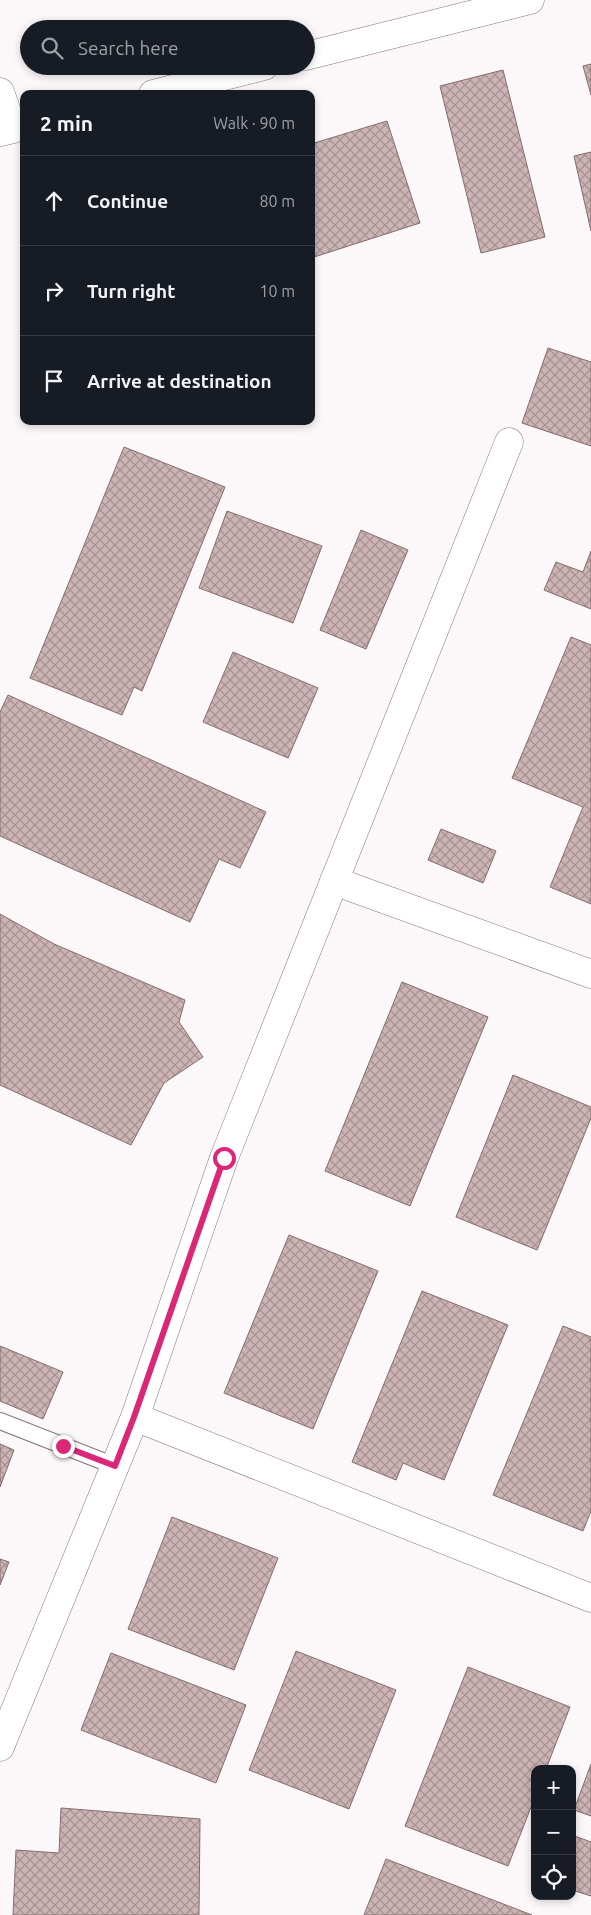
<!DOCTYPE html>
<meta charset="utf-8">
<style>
:root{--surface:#171b24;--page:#20242c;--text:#f1f3f6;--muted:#9ea1a6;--line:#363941}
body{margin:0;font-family:Ubuntu,sans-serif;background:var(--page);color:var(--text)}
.controls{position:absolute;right:15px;bottom:15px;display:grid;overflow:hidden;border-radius:10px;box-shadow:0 2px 8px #0003}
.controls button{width:45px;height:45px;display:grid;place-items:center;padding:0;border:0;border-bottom:1px solid var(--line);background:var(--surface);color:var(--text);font:25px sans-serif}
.stop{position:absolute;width:15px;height:15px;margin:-11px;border:4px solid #db2777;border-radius:50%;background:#fff}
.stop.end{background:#db2777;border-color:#fff;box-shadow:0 1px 5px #0008}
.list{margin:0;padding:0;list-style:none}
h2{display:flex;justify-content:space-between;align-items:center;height:65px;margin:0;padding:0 20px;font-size:21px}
h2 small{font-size:16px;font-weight:400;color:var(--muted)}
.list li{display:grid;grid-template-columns:32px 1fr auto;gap:15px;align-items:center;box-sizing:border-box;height:90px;padding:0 20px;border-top:1px solid var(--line)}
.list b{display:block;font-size:19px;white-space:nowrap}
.list em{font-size:16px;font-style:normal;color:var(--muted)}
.icon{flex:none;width:28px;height:28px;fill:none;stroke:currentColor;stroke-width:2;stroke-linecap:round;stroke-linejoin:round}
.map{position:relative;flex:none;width:591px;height:1915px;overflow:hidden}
.search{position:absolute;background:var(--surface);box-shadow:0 2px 8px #0003;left:20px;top:20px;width:295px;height:55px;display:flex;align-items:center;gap:12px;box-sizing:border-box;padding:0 18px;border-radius:28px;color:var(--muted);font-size:19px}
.panel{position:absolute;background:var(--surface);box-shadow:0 2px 8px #0003;left:20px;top:90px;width:295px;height:335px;border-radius:10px}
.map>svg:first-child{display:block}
</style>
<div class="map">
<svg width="591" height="1915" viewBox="0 0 591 1915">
<defs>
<pattern id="building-cross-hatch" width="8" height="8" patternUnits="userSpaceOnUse" patternTransform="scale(1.25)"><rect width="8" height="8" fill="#ccb3b4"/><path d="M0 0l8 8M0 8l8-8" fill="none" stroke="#a79293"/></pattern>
</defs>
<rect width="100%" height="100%" fill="#fcf7f9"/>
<g fill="url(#building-cross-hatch)" stroke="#846d6e">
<polygon points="591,64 591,95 583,66"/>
<polygon points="503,70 545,237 481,253 440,86"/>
<polygon points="387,121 420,223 311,258 311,144"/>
<polygon points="591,152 591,231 574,156"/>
<polygon points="548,348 591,362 591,446 522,423"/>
<polygon points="124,447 225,487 142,691 134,687 122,715 30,678"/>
<polygon points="227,511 322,546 293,623 199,588"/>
<polygon points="361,530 408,550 366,649 320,630"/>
<polygon points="591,551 591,609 544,590 556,562 583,572"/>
<polygon points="571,637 591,645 591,904 550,887 583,807 512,778"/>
<polygon points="233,652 318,688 288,758 203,722"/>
<polygon points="8,695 266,812 240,868 219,859 190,922 0,836 0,712"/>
<polygon points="441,829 496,851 483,883 428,860"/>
<polygon points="0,914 54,944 185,1000 179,1022 203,1057 164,1083 131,1145 0,1085"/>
<polygon points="402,982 488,1017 410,1206 325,1171"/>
<polygon points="513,1075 591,1107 591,1118 537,1250 456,1217"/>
<polygon points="289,1235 378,1271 313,1429 224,1393"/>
<polygon points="422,1291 508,1325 444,1480 403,1463 396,1480 352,1462"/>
<polygon points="563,1326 591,1337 591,1511 583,1531 493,1495"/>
<polygon points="0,1346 63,1372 43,1419 0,1401"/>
<polygon points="0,1444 14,1450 0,1487"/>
<polygon points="172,1517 278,1558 234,1670 128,1629"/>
<polygon points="0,1559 9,1562 0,1585"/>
<polygon points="296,1651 396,1690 349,1809 249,1770"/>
<polygon points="111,1653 246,1705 216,1783 81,1730"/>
<polygon points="468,1667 570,1707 546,1769 535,1769 535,1797 508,1866 405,1826"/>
<polygon points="591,1764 591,1816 574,1810"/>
<polygon points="61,1808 200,1819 199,1915 13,1915 16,1850 59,1853"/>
<polygon points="572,1835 591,1842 591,1896 572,1890"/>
<polygon points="386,1859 532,1915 364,1915"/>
</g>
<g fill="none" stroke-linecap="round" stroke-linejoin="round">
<g stroke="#8a757e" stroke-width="18">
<polyline id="lane" points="0,1421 115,1466"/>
</g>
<g stroke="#8a757e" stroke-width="29">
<g id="street">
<polyline points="306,56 530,0"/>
<polyline points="0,92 13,129 0,132"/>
<polyline points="153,94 264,66"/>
<polyline points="334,881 591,974"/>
<polyline points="135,1417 591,1598"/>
<polyline points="0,1747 135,1417 224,1158 509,442"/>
</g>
</g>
<use href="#lane" stroke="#fff" stroke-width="16"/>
<use href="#street" stroke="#fff" stroke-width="28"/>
</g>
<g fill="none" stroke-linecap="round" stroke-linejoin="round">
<polyline stroke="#db2777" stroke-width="6" points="63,1446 115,1466 134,1417 224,1158"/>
</g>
</svg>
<div class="controls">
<button>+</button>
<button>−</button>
<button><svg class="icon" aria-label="locate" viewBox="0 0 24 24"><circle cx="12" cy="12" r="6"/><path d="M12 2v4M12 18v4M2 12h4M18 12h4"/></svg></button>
</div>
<div class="stop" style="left:224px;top:1158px"></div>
<div class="stop end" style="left:63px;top:1446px"></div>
<div class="search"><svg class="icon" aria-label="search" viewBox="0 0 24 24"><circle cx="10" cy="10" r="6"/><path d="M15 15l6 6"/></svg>Search here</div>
<section class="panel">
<h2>2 min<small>Walk · 90 m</small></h2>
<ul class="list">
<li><svg class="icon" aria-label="ahead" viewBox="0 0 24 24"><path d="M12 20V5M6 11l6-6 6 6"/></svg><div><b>Continue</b></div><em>80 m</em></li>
<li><svg class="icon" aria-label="right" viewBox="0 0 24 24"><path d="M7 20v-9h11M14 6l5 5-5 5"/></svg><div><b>Turn right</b></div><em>10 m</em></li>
<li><svg class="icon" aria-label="arrive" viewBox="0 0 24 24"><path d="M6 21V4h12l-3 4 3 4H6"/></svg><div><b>Arrive at destination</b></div></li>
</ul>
</section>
</div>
